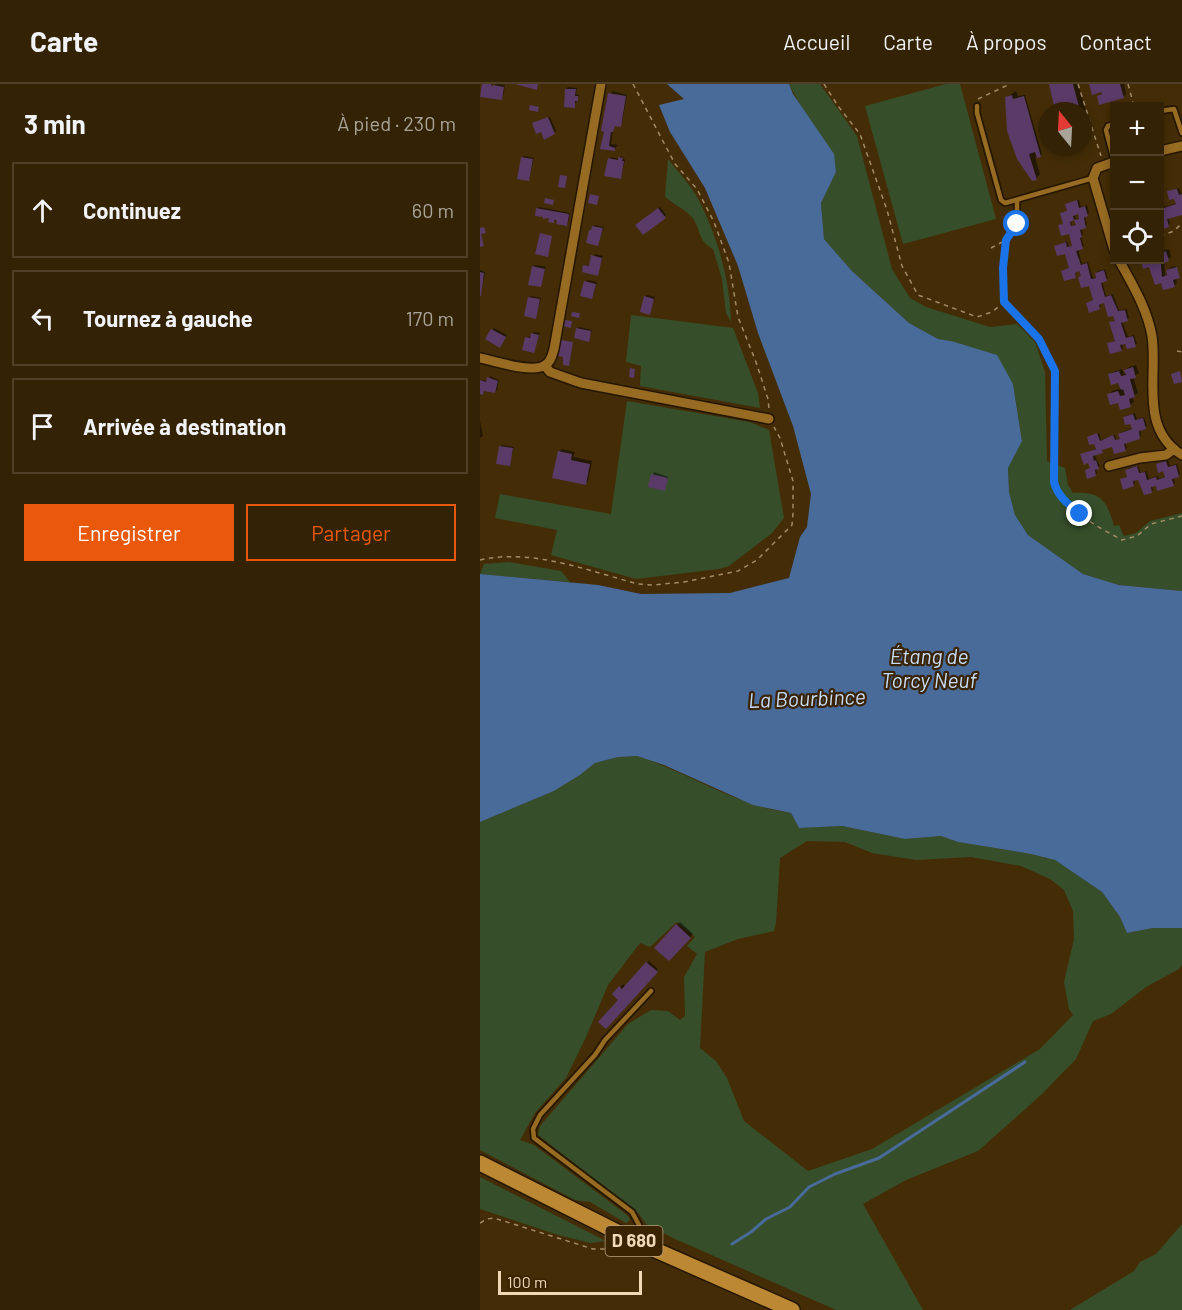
<!DOCTYPE html>
<html lang="fr">
<meta charset="utf-8">
<style>
:root{--surface:#332204;--page:#3b2a0e;--text:#f1f3f6;--muted:#a9a49a;--line:#4e3f26;--accent:#ea580c}
body{margin:0;font-family:Barlow,sans-serif;background:var(--page);color:var(--text)}
.controls{position:absolute;right:18px;top:18px;display:grid;overflow:hidden;border-radius:0px;box-shadow:0 3px 9px #0003}
.controls button{width:54px;height:54px;display:grid;place-items:center;padding:0;border:0;border-bottom:2px solid var(--line);background:var(--surface);color:var(--text);font:30px sans-serif}
.compass{position:absolute;left:558px;top:18px;width:54px;height:54px;border-radius:50%;background:var(--surface);box-shadow:0 3px 9px #0003;rotate:342deg}
.scale{position:absolute;left:18px;bottom:15px;width:144px;box-sizing:border-box;padding-left:6px;border:3px solid #f1d9b7;border-top:0;font-size:16px;line-height:21px;white-space:nowrap;color:#f1d9b7;-webkit-text-stroke:4px #3a2300;paint-order:stroke}
.stop{position:absolute;width:18px;height:18px;margin:-14px;border:4px solid #1a73e8;border-radius:50%;background:#fff}
.stop.end{background:#1a73e8;border-color:#fff;box-shadow:0 2px 6px #0008}
.list{margin:0;padding:0;list-style:none}
h2{display:flex;justify-content:space-between;align-items:center;height:78px;margin:0;padding:0 24px;font-size:26px}
h2 small{font-size:20px;font-weight:400;color:var(--muted)}
.list li{display:grid;grid-template-columns:39px 1fr auto;gap:18px;align-items:center;box-sizing:border-box;height:96px;margin:0 12px 12px;padding:0 12px;border:2px solid var(--line);border-radius:0px}
.list b{display:block;font-size:22px;white-space:nowrap}
.list em{font-size:20px;font-style:normal;color:var(--muted)}
.actions{display:flex;gap:12px;padding:18px 24px}
.actions a{flex:1;padding:14px 0;border:2px solid var(--accent);border-radius:0px;text-align:center;font-size:21px;color:var(--accent)}
.actions .main{background:var(--accent);color:#fff}
.icon{flex:none;width:33px;height:33px;fill:none;stroke:currentColor;stroke-width:2;stroke-linecap:round;stroke-linejoin:round}
.map{position:relative;flex:none;width:702px;height:1226px;overflow:hidden}
header{display:flex;align-items:center;gap:36px;box-sizing:border-box;height:84px;padding:0 30px;background:var(--surface);border-bottom:2px solid var(--line)}
header strong{font-size:28px}
nav{display:flex;gap:33px;margin-inline-start:auto;font-size:21px}
main{display:flex}
aside{flex:1;background:var(--surface)}
.map>svg:first-child{display:block}
</style>
<header>
<strong>Carte</strong>
<nav><a>Accueil</a><a>Carte</a><a>À propos</a><a>Contact</a></nav>
</header>
<main>
<aside>
<h2>3 min<small>À pied · 230 m</small></h2>
<ul class="list">
<li><svg class="icon" aria-label="ahead" viewBox="0 0 24 24"><path d="M12 20V5M6 11l6-6 6 6"/></svg><div><b>Continuez</b></div><em>60 m</em></li>
<li><svg class="icon" aria-label="left" viewBox="0 0 24 24"><path d="M17 20v-9H6M10 6l-5 5 5 5"/></svg><div><b>Tournez à gauche</b></div><em>170 m</em></li>
<li><svg class="icon" aria-label="arrive" viewBox="0 0 24 24"><path d="M6 21V4h12l-3 4 3 4H6"/></svg><div><b>Arrivée à destination</b></div></li>
</ul>
<div class="actions"><a class="main">Enregistrer</a><a>Partager</a></div>
</aside>
<div class="map">
<svg width="702" height="1226" viewBox="0 0 702 1226">
<rect width="100%" height="100%" fill="#442d06"/>
<g fill="#364f2a" fill-rule="evenodd">
<path d="M309 0H340L377 52 412 185 430 214 446 223 510 243 537 240 555 258 565 288 567 377 585 384 588 401 593 409C621 407 627 417 634 442L639 441 644 452 656 449 670 437 702 429V507L639 501 603 490 548 451 535 431 529 408 528 384 542 356 533 300 471 257 458 255 429 239 372 187 344 155 341 119 356 88Z"/>
<polygon points="466,0 480,0 516,135 423,160 385,22"/>
<path d="M188 75C197 87 209 99 217 113 237 150 250 196 251 238L246 229 242 195 233 165C217 156 222 147 212 133 207 127 192 119 185 113Z"/>
<polygon points="151,231 253,244 278,309 280,324 160,302 161,282 146,278"/>
<polygon points="147,317 270,338 289,346 304,434 291,450 249,482 239,485 156,495 71,471 77,446 15,434 20,410 131,430"/>
<polygon points="29,478 81,487 90,498 0,490 4,480"/>
<path d="M157 672C210 689 256 722 311 729L319 744 362 742 425 755 461 752 478 758 551 770 575 776 622 808 640 833 647 849 673 844H702V881L699 885 666 903 631 930 613 937 596 975 561 1011 498 1067 426 1096 383 1120 443 1226H356L193 1154 166 1140 159 1130 58 1051 60 1042 148 940 171 926 188 927 200 936 205 932 204 893 217 870 207 862 215 853 197 838 170 863 160 859 128 901 106 953 86 994 55 1029 40 1056 54 1061 147 1131 150 1136 146 1139 110 1118 95 1116 0 1066V738L74 707 100 691 115 679 138 673ZM327 757 365 758 392 769 436 776 491 773 541 782 570 795 584 806 593 827 594 855 584 898 589 925 593 931 560 965 392 1065 328 1087 264 1037 247 994 236 977 220 964 225 868 258 855 294 847 296 839 300 774Z"/>
<polygon points="0,1093 126,1157 110,1159 75,1150 0,1125"/>
<polygon points="702,1140 702,1226 590,1226 654,1187 660,1178 676,1170"/>
</g>
<polygon fill="#496b99" points="187,0 309,0 313,10 354,70 356,88 341,119 344,155 372,187 429,239 458,255 471,257 517,271 533,300 542,357 528,384 529,408 535,431 548,451 603,490 639,501 702,507 702,844 673,844 647,849 640,833 622,808 575,776 551,770 478,758 461,752 425,755 362,742 319,744 311,729 273,721 184,681 157,672 138,673 115,679 100,691 74,707 0,738 0,490 118,501 161,510 250,509 309,494 320,453 327,443 331,410 313,342 278,249 258,182 225,104 190,48 179,21 204,15"/>
<g fill="#0007" fill-rule="evenodd">
<polygon points="3,0 12,0 12,3 16,0 25,1 23,13 21,14"/>
<polygon points="571,0 598,0 612,48 607,52 603,53 603,27 576,27"/>
<polygon points="610,0 644,0 646,10 643,13 619,12 625,6"/>
<polygon points="88,3 97,4 96,10 99,11 94,23 86,5"/>
<polygon points="133,7 147,11 142,39 136,40 133,46 131,60 138,61 134,65 122,63 130,10"/>
<polygon points="536,7 538,12 545,11 562,70 555,73 560,90 556,95 526,14"/>
<polygon points="70,33 76,47 74,49 56,38"/>
<polygon points="44,72 54,74 49,95 42,74"/>
<polygon points="141,72 145,76 141,93 129,75 131,73 139,75"/>
<polygon points="699,104 702,110 702,129 688,133 690,140 680,144 680,133 682,132 680,118 683,117 685,123 697,119 695,113 689,108"/>
<path d="M599 116 601 123 607 121 609 129 605 132 607 141 602 144 603 150 601 153 604 162 598 165 602 180 608 178 613 194 618 193 616 189 618 187 625 185 628 194 622 197 626 212 633 210 639 226 647 225 649 234 642 237 648 253 654 251 657 260 655 261 646 258 642 260 643 264 641 266 631 258 636 257 631 239 636 236 625 217 620 219 621 222 619 224 607 219 614 216 610 200 602 191 600 185 596 187 595 193 583 187 590 184 586 168 576 162 587 157 589 163 593 161 590 148 579 142 584 139 582 130 589 126 587 120 589 119ZM599 129 601 134 596 135 594 130ZM596 135 597 140 592 142 591 136Z"/>
<polygon points="59,123 90,129 88,139 86,140 79,135 73,137 70,133 57,125"/>
<polygon points="180,123 186,131 163,149 157,141"/>
<polygon points="115,141 124,143 118,160 113,143"/>
<polygon points="689,165 691,173 684,177 685,191 688,190 688,187 691,183 696,182 699,192 696,193 697,199 694,202 682,198 670,181 664,183 662,176 680,176 680,167"/>
<polygon points="115,170 123,172 117,190 105,181 110,182"/>
<polygon points="55,181 66,183 60,200 53,183"/>
<polygon points="0,186 5,188 1,209 0,209"/>
<polygon points="107,196 117,198 112,213 106,198"/>
<polygon points="167,211 175,213 170,229 165,213"/>
<polygon points="51,212 61,214 56,231 50,214"/>
<polygon points="99,243 112,246 108,256 97,244"/>
<polygon points="14,244 27,251 21,260 7,254"/>
<polygon points="54,248 60,249 53,267 46,254 51,252"/>
<polygon points="656,281 659,289 653,293 658,309 652,313 654,318 650,321 629,311 632,307 643,304 639,297 630,291 633,288 642,285 644,290 647,289 646,286 649,283"/>
<polygon points="10,292 19,296 17,306 15,308 5,305 3,309 0,308 0,296 8,297"/>
<polygon points="655,329 657,335 664,333 667,342 660,345 661,352 645,358 647,364 645,366 633,361 623,364 622,368 614,370 620,382 616,384 617,389 615,391 609,378 602,370 617,364 615,358 609,353 619,349 621,356 635,351 636,356 641,354 640,350 642,348 653,344 651,338 644,333"/>
<polygon points="0,337 3,352 0,354"/>
<polygon points="22,361 34,363 32,370 31,371 20,363"/>
<polygon points="82,365 95,368 93,373 112,377 108,397 105,400 79,368"/>
<polygon points="688,376 690,382 697,380 700,390 693,393 695,399 693,401 672,401 673,406 672,407 659,394 654,395 655,399 654,401 641,396 649,392 647,386 649,384 658,382 661,389 667,387 669,395 678,392 679,395 686,392 685,386 677,380"/>
<polygon points="174,388 188,393 185,405 170,402"/>
<polygon points="200,838 213,850 189,875 176,863"/>
<polygon points="169,877 178,885 125,943 140,916 134,910 143,900 146,903"/>
</g>
<g fill="none" stroke-linecap="round" stroke-linejoin="round">
<polyline stroke="#496b99" stroke-width="3" points="252,1160 271,1148 286,1135 310,1123 329,1103 355,1090 399,1074 545,978"/>
</g>
<g fill="#5a3a67" fill-rule="evenodd">
<polygon points="2,0 11,0 13,3 13,1 24,3 22,16 0,13"/>
<polygon points="35,0 58,0 57,6"/>
<polygon points="569,0 593,0 600,27 575,27"/>
<polygon points="609,0 640,0 644,14 619,21 617,12 622,10 621,8 612,11"/>
<polygon points="85,5 96,5 95,12 98,12 98,17 95,17 95,24 84,23"/>
<polygon points="128,9 146,12 141,43 135,42 133,48 131,48 129,62 135,64 135,67 120,65 124,48 121,47"/>
<polygon points="532,11 533,15 544,12 561,73 557,74 555,68 549,70 557,96 552,97 537,75 527,47 525,13"/>
<polygon points="50,21 59,23 58,28 49,26"/>
<polygon points="68,33 75,50 64,56 61,48 56,50 52,39"/>
<polygon points="603,38 608,54 603,55"/>
<polygon points="41,73 53,75 49,97 37,95"/>
<polygon points="138,73 143,74 142,77 144,77 141,95 124,92 128,74 138,76"/>
<polygon points="80,91 87,92 85,104 78,103"/>
<polygon points="697,105 699,111 702,110 702,131 687,135 689,143 680,146 680,118 682,118 684,124 696,120 694,115 689,116 687,107"/>
<polygon points="110,110 119,112 117,121 108,119"/>
<polygon points="65,114 74,116 73,121 64,119"/>
<path d="M597 116 599 124 605 122 608 132 604 134 606 144 600 146 602 153 600 154 603 165 596 167 601 181 607 179 611 195 616 194 615 189 624 186 627 197 621 199 625 213 631 211 638 227 645 226 648 237 641 239 646 254 653 252 656 263 647 265 645 260 640 261 642 267 630 270 627 259 635 257 629 238 635 237 633 232 628 233 624 219 619 221 620 225 609 229 606 219 613 216 609 202 601 204 598 193 601 192 599 187 595 189 596 194 584 197 581 187 589 184 585 170 577 172 574 162 586 158 587 163 592 162 589 150 581 152 578 141 583 140 580 129 587 127 585 120ZM598 130 599 135 594 136 596 141 591 142 590 138 594 136 593 132Z"/>
<polygon points="56,124 89,130 87,142 76,140 77,136 74,136 74,139 68,138 69,134 63,135 63,133 55,132"/>
<polygon points="178,124 186,134 163,151 155,141"/>
<polygon points="112,142 123,144 118,162 106,159 109,146 111,146"/>
<polygon points="4,143 6,149 1,150 4,162 0,163 0,144"/>
<polygon points="60,149 72,152 68,173 55,170"/>
<polygon points="686,167 689,177 681,180 682,193 687,191 686,186 697,183 700,194 693,196 695,203 683,206 681,199 675,201 669,183 663,185 661,176 680,176 680,169"/>
<polygon points="111,171 122,174 118,192 102,188 103,181 109,182"/>
<polygon points="52,182 65,185 61,203 48,201"/>
<polygon points="0,188 4,189 1,212 0,212"/>
<polygon points="104,197 116,200 112,215 100,212"/>
<polygon points="164,212 174,215 170,231 160,228"/>
<polygon points="48,213 60,215 56,235 44,232"/>
<polygon points="92,228 100,229 99,234 91,232"/>
<polygon points="85,236 92,237 91,244 83,242"/>
<polygon points="96,244 111,247 109,258 94,254"/>
<polygon points="11,245 26,253 20,264 5,255"/>
<polygon points="51,249 59,251 54,269 42,266 45,253 50,254"/>
<polygon points="81,256 93,258 89,282 83,281 83,273 78,272"/>
<polygon points="653,283 656,294 650,295 655,313 649,315 651,323 640,326 638,319 630,321 627,310 638,307 640,312 645,311 643,305 641,306 638,299 631,301 628,290 639,287 641,292 646,291 644,286"/>
<polygon points="150,284 155,285 154,294 149,293"/>
<polygon points="700,287 702,298 694,300 691,290"/>
<polygon points="7,293 18,297 15,309 4,307 3,311 0,310 0,296 6,298"/>
<polygon points="653,330 655,336 663,334 666,345 659,347 660,355 644,360 646,367 634,370 632,363 622,366 623,369 613,372 614,377 616,376 619,385 615,386 616,392 607,395 605,386 610,384 608,379 604,381 600,370 616,365 614,360 609,361 607,353 617,349 620,357 633,351 635,356 640,355 638,350 652,345 650,340 645,341 643,333"/>
<polygon points="19,362 33,364 30,382 16,380"/>
<polygon points="78,367 92,370 91,376 110,380 106,401 72,394"/>
<polygon points="686,377 688,383 696,381 699,393 692,395 694,402 677,407 676,402 671,403 672,409 664,411 658,396 653,397 654,402 643,406 640,395 647,393 645,386 657,382 659,389 665,388 667,396 676,393 677,396 685,393 683,387 678,389 676,380"/>
<polygon points="171,390 188,394 185,407 168,403"/>
<polygon points="196,840 211,854 189,877 174,864"/>
<polygon points="166,878 178,888 126,945 118,938 138,916 132,910 139,902 142,905"/>
</g>
<g fill="none" stroke-linecap="round" stroke-linejoin="round">
<g stroke="#251702" stroke-width="8">
<g id="lane">
<polyline points="497,22 497,29 521,116 525,119 613,94"/>
<polyline points="680,27 694,25 702,49"/>
<polyline points="634,40 628,42 626,46 634,77"/>
<polyline points="537,117 537,139"/>
<polyline points="156,1155 159,1141 152,1128 54,1054 53,1045 60,1031 115,971 125,956 171,907"/>
</g>
</g>
<g stroke="#251702" stroke-width="12">
<g id="street">
<polyline points="680,67 702,62"/>
<polyline points="634,78 617,84 613,94 634,166"/>
<path d="M639 176C652 200 667 224 672 252 678 293 659 344 702 371"/>
<path d="M0 274C15 277 53 290 65 281 71 278 72 271 74 265L121 0"/>
<polyline points="65,282 70,288 101,299 289,335"/>
<polyline points="629,382 660,374 686,371 694,365"/>
</g>
</g>
<g stroke="#251702" stroke-width="18">
<polyline id="primary" points="0,1079 155,1157 312,1226"/>
</g>
<g stroke="#a28a66" stroke-width="1.5" stroke-dasharray="4.5 4.5" stroke-linecap="butt">
<polyline points="153,0 195,80 217,105 234,138 249,179 258,233 276,278 288,315 289,325"/>
<polyline points="344,0 358,22 380,50 407,126 422,182 438,211 497,233 512,228 523,219"/>
<polyline points="598,0 621,72"/>
<polyline points="648,0 654,22"/>
<polyline points="498,15 530,0"/>
<polyline points="680,152 694,147 702,139"/>
<path d="M526 156 523 184 524 218C541 235 570 263 575 287 578 297 576 310 576 320 576 335 575 350 575 366 574 376 572 387 574 398 577 422 622 445 642 456L657 452 671 440 702 432"/>
<polyline points="511,164 526,156 533,146"/>
<polyline points="697,267 702,268"/>
<path d="M0 476C51 464 109 487 158 500L173 501 204 498 258 487 277 476 312 441 313 429V397L300 354 294 343"/>
<polyline points="0,1139 7,1135 14,1134 113,1165 142,1165"/>
</g>
<use href="#lane" stroke="#976b22" stroke-width="4.5"/>
<use href="#street" stroke="#976b22" stroke-width="9"/>
<use href="#primary" stroke="#bc8834" stroke-width="15"/>
</g>
<g fill="none" stroke-linecap="round" stroke-linejoin="round">
<path stroke="#1a73e8" stroke-width="8" d="M537 140 526 156 523 184 524 218 559 255 575 287 574 398C578 413 588 420 600 430"/>
</g>
<g text-anchor="middle" stroke-width="4.5" stroke-linejoin="round" paint-order="stroke">
<rect fill="#3a2300" stroke="#baa280" stroke-width="1.5" x="125.5" y="1142" width="57" height="30" rx="4.5"/>
<g font-size="18" font-weight="bold" fill="#f1d9b7">
<text x="154" y="1163">D 680</text>
</g>
<g font-size="21" font-style="italic" fill="#c8ddfa" stroke="#3a2300">
<text x="449" y="580">Étang de<tspan x="449" dy="24">Torcy Neuf</tspan></text>
<text transform="translate(327 615) rotate(-2)" y="7">La Bourbince</text>
</g>
</g>
</svg>
<div class="controls">
<button>+</button>
<button>−</button>
<button><svg class="icon" aria-label="locate" viewBox="0 0 24 24"><circle cx="12" cy="12" r="6"/><path d="M12 2v4M12 18v4M2 12h4M18 12h4"/></svg></button>
</div>
<svg class="compass" viewBox="-18 -18 36 36"><path d="M0-13l5 13h-10z" fill="#e53935"/><path d="M0 13l5-13h-10z" fill="#a9a49a"/></svg>
<div class="scale">100 m</div>
<div class="stop" style="left:537px;top:140px"></div>
<div class="stop end" style="left:600px;top:430px"></div>
</div>
</main>
